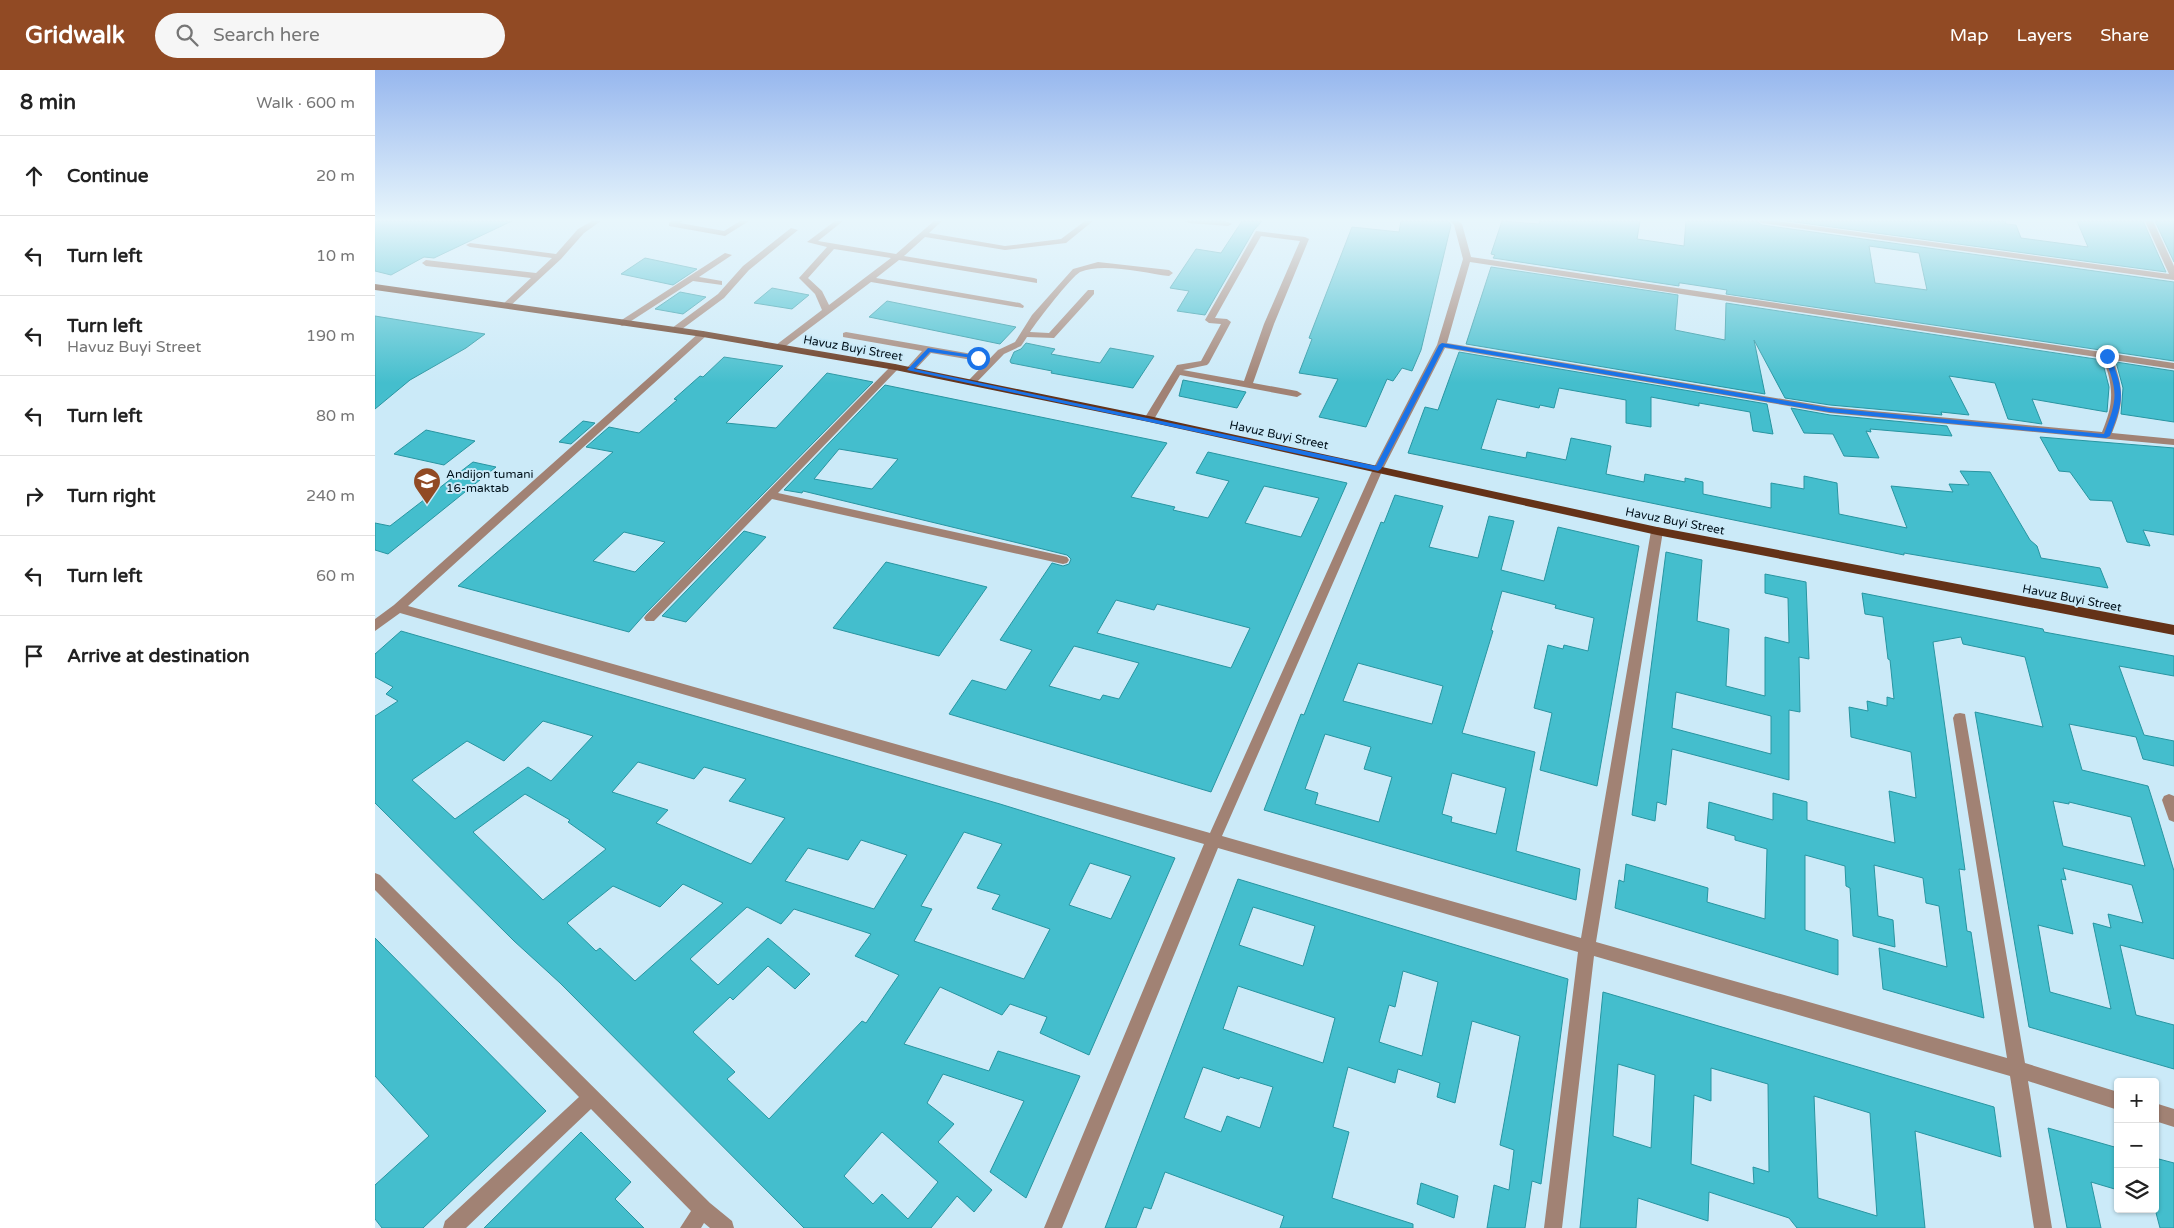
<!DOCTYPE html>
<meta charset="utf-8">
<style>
:root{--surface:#fff;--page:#f6f6f6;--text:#222;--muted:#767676;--line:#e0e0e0;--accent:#914a24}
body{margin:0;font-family:"Varela Round",sans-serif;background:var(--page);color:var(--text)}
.controls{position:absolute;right:15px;bottom:15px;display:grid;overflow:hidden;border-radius:5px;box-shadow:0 1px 4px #0004}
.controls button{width:45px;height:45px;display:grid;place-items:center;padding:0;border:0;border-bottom:1px solid var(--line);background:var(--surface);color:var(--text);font:25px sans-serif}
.stop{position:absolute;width:15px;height:15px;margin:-11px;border:4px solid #1a73e8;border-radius:50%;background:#fff}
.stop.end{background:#1a73e8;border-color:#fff;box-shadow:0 1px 5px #0008}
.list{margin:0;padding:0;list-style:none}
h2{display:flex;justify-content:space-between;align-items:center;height:65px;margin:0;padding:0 20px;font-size:21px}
h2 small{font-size:16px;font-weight:400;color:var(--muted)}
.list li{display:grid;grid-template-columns:32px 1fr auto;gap:15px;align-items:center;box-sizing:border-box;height:80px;padding:0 20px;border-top:1px solid var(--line)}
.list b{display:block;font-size:19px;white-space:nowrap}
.list p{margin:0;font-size:16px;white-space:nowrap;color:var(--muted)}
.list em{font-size:16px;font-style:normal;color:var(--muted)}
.icon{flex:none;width:28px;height:28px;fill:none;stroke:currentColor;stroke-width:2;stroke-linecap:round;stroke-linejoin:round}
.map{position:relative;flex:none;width:1799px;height:1158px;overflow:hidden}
header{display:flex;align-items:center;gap:30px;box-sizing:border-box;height:70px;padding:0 25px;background:var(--accent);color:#fff}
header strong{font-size:24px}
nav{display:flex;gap:28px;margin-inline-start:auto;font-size:18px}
.search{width:350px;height:45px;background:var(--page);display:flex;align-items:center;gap:12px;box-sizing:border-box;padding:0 18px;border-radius:28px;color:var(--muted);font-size:19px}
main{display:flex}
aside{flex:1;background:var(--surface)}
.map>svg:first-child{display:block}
</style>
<header>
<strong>Gridwalk</strong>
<div class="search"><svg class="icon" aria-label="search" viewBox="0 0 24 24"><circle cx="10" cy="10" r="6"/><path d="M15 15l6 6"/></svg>Search here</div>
<nav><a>Map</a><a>Layers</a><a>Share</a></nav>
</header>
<main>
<aside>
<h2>8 min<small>Walk · 600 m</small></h2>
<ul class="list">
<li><svg class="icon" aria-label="ahead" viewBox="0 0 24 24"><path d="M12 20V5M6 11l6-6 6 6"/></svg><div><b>Continue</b></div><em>20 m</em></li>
<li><svg class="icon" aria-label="left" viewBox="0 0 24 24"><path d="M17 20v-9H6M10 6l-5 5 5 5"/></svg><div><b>Turn left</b></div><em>10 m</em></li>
<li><svg class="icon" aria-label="left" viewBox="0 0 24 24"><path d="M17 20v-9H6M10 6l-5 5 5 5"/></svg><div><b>Turn left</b><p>Havuz Buyi Street</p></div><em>190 m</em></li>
<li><svg class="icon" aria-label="left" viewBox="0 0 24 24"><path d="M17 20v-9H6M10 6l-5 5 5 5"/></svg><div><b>Turn left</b></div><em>80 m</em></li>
<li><svg class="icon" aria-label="right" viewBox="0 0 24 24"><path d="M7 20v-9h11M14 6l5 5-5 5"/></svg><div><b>Turn right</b></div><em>240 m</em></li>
<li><svg class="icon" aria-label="left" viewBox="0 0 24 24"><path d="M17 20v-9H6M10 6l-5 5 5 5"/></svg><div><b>Turn left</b></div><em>60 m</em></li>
<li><svg class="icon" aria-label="arrive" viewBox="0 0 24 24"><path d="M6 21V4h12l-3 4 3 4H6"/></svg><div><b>Arrive at destination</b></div></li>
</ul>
</aside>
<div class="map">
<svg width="1799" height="1158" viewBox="0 0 1799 1158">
<rect width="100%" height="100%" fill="#cbeaf8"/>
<g fill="#44becd" stroke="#2895a1" fill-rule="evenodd">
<polygon points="0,151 137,151 59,188 49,187 16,205 0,201"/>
<polygon points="867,151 887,151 879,160 830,245 802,241 814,221 795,218 821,179 846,183"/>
<polygon points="1026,151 1073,151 1076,155 1046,280 1037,301 1027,298 1018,311 1012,309 991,357 944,347 963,309 924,303 937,269 934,268 977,157 1024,162"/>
<path d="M1127 151 1164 154 1165 151H1265L1262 169 1309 176 1311 151H1381L1387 155 1799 212V291L1351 224 1352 220 1306 213H1304V216L1118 188 1120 185 1116 184ZM1494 176 1544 183 1552 220 1500 213Z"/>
<polygon points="1412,151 1630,151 1631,154 1641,155 1646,168 1713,177 1702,151 1768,151 1791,202"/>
<polygon points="1780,151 1799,151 1799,192"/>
<polygon points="270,188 322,199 298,215 246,204"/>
<polygon points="1116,197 1303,225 1300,260 1350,270 1351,233 1727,290 1734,317 1732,342 1657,329 1667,354 1633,349 1620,313 1574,306 1594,345 1566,342 1567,345 1455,335 1410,328 1379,270 1390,324 1091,274"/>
<polygon points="397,218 434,225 417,239 379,233"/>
<polygon points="305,222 331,227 308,244 280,239"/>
<polygon points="512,231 641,257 625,274 494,247"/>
<polygon points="0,246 110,264 91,278 35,310 0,339"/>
<polygon points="651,273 680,279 676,284 725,293 735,278 779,286 758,318 676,303 677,301 636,293 635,291 639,282 646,279"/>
<polygon points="1084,282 1392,334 1398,364 1378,361 1375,342 1324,333 1324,336 1276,327 1276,357 1251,353 1251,330 1184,318 1179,338 1165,335 1164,338 1122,329 1106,379 1151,388 1152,382 1191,390 1196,368 1236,376 1231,404 1269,412 1270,404 1310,412 1310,408 1328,412 1328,424 1396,438 1396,413 1429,419 1429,406 1462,413 1464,444 1532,458 1516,416 1578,422 1574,414 1594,415 1585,401 1615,402 1655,470 1662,476 1666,488 1725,498 1733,518 1529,483 1529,485 1033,383 1050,337 1063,340"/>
<path d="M349 287 408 296 351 353 401 358 452 303 498 312 270 544 254 562 83 516 238 382 211 377 234 357 264 363 302 330 299 329 325 306 328 307ZM249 462 290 472 260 502 218 491Z"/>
<polygon points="1741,292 1799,301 1799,352 1746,344 1748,318"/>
<polygon points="808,310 871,322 862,338 804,326"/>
<path d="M510 315 792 373 756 427 800 437 798 440 833 448 854 411 821 403 833 382 972 413 836 722 574 644 597 610 631 620 657 580 625 570 677 493 688 496 694 494 696 489 692 485 639 472 428 421 427 423 409 420ZM464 379 523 389 497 419 439 409ZM889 416 944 428 926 467 870 453ZM741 530 779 540 782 534 875 558 856 598 722 563ZM699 576 764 593 744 629 728 625 725 630 674 616Z"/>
<polygon points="1416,338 1455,345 1572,356 1577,366 1495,359 1496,362 1491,361 1504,388 1469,386 1458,364 1429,363"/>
<polygon points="208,351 220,353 196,374 184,372"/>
<polygon points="51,360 100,371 69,395 19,384"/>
<polygon points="1665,367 1799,378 1799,465 1768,460 1775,476 1752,472 1737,431 1715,430 1695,402 1684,401"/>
<polygon points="98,392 121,397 13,484 0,480 0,453 15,456"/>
<path d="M1020 425 1068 436 1054 477 1103 488 1114 446 1139 451 1126 500 1169 511 1183 457 1264 476 1222 716 1165 700 1177 643 1159 638 1173 575 1188 579 1189 575 1213 581 1219 548 1180 538 1181 535 1127 521 1116 560 1118 561 1087 663 1160 682 1141 781 1205 799 1201 830 889 740 926 644 929 645 1006 452 1009 453ZM983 593 1068 616 1057 654 968 631ZM950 664 996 677 989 699 1017 707 1004 752 940 734 943 723 930 719ZM1077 703 1131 718 1121 764 1076 752 1077 747 1067 744Z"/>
<polygon points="369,461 391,467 311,552 287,546"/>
<path d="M1291 482 1327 490 1322 551 1354 559 1351 616 1390 626V567L1414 573 1413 528 1390 523V504L1431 512 1434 589 1424 587 1425 642 1414 640V710L1297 679 1291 735 1282 732 1280 751 1257 745ZM1301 622 1396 646V684L1297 658Z"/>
<polygon points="511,492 612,517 564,586 458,558"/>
<path d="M1487 523 1668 559 1669 562 1799 586V606L1744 596 1769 665 1799 671V696L1768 689 1761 667 1694 654 1707 700 1773 716 1780 738 1799 801V889L1745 875 1761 945 1799 955V999L1654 957 1600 642 1668 657 1650 587 1588 574 1586 567 1558 572 1590 800 1584 799 1592 861 1596 862 1609 948 1508 919 1504 878 1572 897 1564 836 1551 833 1548 808 1499 795 1503 846 1518 850 1520 877 1478 866 1475 818 1471 816 1470 796 1430 785V860L1463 870V905L1240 838 1244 810 1249 812 1251 794 1333 818 1332 832 1390 849 1392 779 1360 770V766L1332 758 1334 732 1398 750V723L1432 732V750L1520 773 1514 721 1541 728 1536 682 1476 667 1474 637 1493 641 1492 631 1512 636V627L1519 629 1515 590 1513 589 1508 547 1490 544ZM1678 731 1694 734V732L1756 747 1770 796 1688 776ZM1688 798 1757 815 1768 853 1733 844 1736 858 1718 853 1736 939 1675 922 1663 855 1698 864 1686 809 1691 810Z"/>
<path d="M26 561 625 734 800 788 714 985 665 963 672 947 635 934 627 945 565 917 529 974 614 1001 623 981 705 1006 651 1128 615 1102 649 1031 568 1004 552 1033 579 1054 563 1072 617 1120 599 1142 582 1126 556 1158H429L185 913 139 871 0 733V646L23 631 11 624 18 617 0 607V584ZM168 651 218 666 176 711 153 697 80 749 37 710 92 671 129 691ZM263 692 319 709 329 697 371 709 354 731 410 748 376 794 281 753 293 740 237 722ZM150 724 195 750 193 752 231 779 168 830 98 762ZM589 762 627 774 602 818 625 825 617 839 675 859 649 909 539 871 557 839 546 836ZM486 770 532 785 499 839 410 811 433 778 473 790ZM715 793 756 806 736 849 694 835ZM308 814 348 833 260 911 225 878 221 881 192 853 238 816 285 837ZM372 837 406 854 419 839 496 864 480 886 524 905 491 953 487 951 394 1049 352 1009 360 1002 318 962 355 927 358 930 393 896 420 919 435 904 393 868 343 915 315 889ZM507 1062 563 1112 533 1149 507 1124 498 1134 469 1106Z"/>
<path d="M863 809 1193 909 1166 1114 1157 1111 1150 1158H1112L1119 1115 1134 1120 1139 1080 1125 1075 1145 966 1097 951 1080 1033 1062 1027 1065 1013 1023 999 1020 1013 973 997 958 1057 974 1062 957 1128 1038 1154V1158H905L909 1146 790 1102 776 1139 769 1137 761 1158H730ZM878 837 940 856 928 896 864 875ZM1028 901 1063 912 1047 986 1004 972 1014 935 1020 937ZM863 916 960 948 948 993 848 959ZM828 997 864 1009 865 1007 898 1017 885 1058 852 1046 846 1062 809 1048Z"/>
<polygon points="0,868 171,1041 48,1158 7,1158 0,1149 0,1115 54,1066 0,1006"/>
<path d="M1228 922 1619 1037 1626 1087 1540 1061 1550 1158H1422L1414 1148 1334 1122 1333 1151 1263 1128 1261 1158H1205ZM1243 994 1280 1005 1276 1078 1238 1066ZM1336 998 1393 1014 1394 1102 1378 1097 1379 1114 1316 1094 1319 1025 1336 1031ZM1439 1026 1495 1043 1502 1146 1443 1128Z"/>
<polygon points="1673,1058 1743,1078 1743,1120 1716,1112 1726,1158 1692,1158"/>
<polygon points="206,1062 256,1112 240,1129 269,1158 109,1158"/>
<polygon points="1780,1088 1799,1093 1799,1158 1785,1158 1780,1139"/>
<polygon points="1046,1113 1083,1126 1079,1148 1042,1134"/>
</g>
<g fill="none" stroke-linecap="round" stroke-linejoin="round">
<g fill="#a18274" fill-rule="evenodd">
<polygon points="217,151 226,151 209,163 186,189 133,238 126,236 156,208 51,196 47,193 51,190 161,203 177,188 95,177 91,175 95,173 181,184 203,159"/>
<polygon points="298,151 307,151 305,153 349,161 365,151 374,151 350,166 294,156 294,152"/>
<path d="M460 151H468L443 171 521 184 559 151H567L554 163 630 176 686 169 710 151H718L691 173 630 180 550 167 529 186 659 208 662 209V213L524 190 501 208 645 233 649 236 648 238 496 212 407 279H401V275L447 240 440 224 424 208 452 177 432 172ZM459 179 516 188 454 235 447 221 433 208Z"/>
<path d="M810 151C822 150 847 147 857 154L853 156 814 153Z"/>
<path d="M1075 151H1083L1087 154 1096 187 1799 293V299L1738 290C1749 319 1749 334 1737 363L1799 369V375L1455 343 1070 278 1008 399 847 766 1206 868 1276 461 1282 457 1286 458 1288 461 1221 872 1632 988 1578 648 1580 644 1585 643 1590 644 1650 993 1743 1022V1040L1653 1011 1677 1158H1659L1635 1006 1219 886 1187 1158H1169L1203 882 843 778 687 1158H669L829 774 25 543 0 561V549L19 535 325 262 328 261 333 264 331 266 33 536 835 763 998 399 1062 275 1088 189 1079 155ZM1095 192 1728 288C1739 318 1739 333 1727 362L1455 337 1072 273Z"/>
<polygon points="1383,151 1401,151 1794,204 1770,151 1778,151 1799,196 1799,210 1387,153"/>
<polygon points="416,158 423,160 374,200 349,228 303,262 297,262 297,258 343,224 368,196"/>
<path d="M881 161 930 167 934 169 899 254 878 313 922 321 927 324 922 327 805 305 778 351H770L769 349 802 295 826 291 846 254 834 253 830 250ZM886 166 925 171 889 254 869 311 808 300 832 295 834 293 856 252 852 249 840 248Z"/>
<polygon points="350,183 357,185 324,207 347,211 347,215 318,211 250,255 247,256 242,253"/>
<path d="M723 192 794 200 798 203 794 206C770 203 727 192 705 202 696 207 662 251 655 262L674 263 713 220H719V224L679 268 652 267 646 276 629 284 599 315H593V311L623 280 640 272 657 245 698 199Z"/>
<polygon points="471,262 603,285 608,288 603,291 556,283 538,302 535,303 530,300 547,281 468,267 468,263"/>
<polygon points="520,294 525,297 523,299 403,423 688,486 692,487 694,490 692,493 688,494 397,429 279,551 271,551 269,548 271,545 517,295"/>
<polygon points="1794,724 1799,726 1799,752 1794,750 1787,730 1789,726"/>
<polygon points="0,803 5,805 335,1133 357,1151 359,1158 335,1158 329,1153 326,1158 305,1158 316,1141 216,1039 91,1158 68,1158 70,1151 204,1027 0,820"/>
<polygon points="1780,1033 1799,1039 1799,1057 1780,1051"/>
</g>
<polygon fill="#643218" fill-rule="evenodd" points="0,214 328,261 520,294 774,346 1282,457 1799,555 1799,565 1282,465 774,352 520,300 328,267 0,220"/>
</g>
<linearGradient id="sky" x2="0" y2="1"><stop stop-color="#97b7ee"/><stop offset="0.48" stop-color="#e8f6fc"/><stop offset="1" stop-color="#e8f6fc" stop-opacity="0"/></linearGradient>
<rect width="1799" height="313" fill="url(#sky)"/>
<path fill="#1a73e8" d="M1067 273 1454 338 1729 364C1743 328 1743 322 1729 286L1732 284 1735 286C1750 323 1749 329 1735 366L1731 368 1454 342 1069 277 1006 399 1003 401 532 300 553 278 603 286 605 289 555 282 539 299 1001 396 1064 275Z"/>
<defs>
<g id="school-pin" transform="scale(1.4375)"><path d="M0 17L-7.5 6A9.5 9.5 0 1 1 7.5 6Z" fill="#914a24" stroke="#cbeaf8"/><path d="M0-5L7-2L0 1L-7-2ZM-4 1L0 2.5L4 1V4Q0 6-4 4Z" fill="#fff"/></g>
</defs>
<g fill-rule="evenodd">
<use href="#school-pin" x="52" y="411"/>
</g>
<g text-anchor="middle" stroke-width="4" stroke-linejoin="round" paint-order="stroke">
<g font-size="12" fill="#00111b" stroke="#cbeaf8">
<text transform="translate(478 278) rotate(10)" y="4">Havuz Buyi Street</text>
<text transform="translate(904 365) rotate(12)" y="4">Havuz Buyi Street</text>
<text transform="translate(1300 451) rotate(11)" y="4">Havuz Buyi Street</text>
<text transform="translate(1697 528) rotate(11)" y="4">Havuz Buyi Street</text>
</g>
<g font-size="12" fill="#00111b" stroke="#cbeaf8" text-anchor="start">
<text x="71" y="408">Andijon tumani<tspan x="71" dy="14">16-maktab</tspan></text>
</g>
</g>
</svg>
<div class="controls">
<button>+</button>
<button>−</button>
<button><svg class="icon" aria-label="layers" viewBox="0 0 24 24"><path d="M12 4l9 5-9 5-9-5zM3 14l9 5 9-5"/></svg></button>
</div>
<div class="stop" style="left:603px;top:288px"></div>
<div class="stop end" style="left:1732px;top:286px"></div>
</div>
</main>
